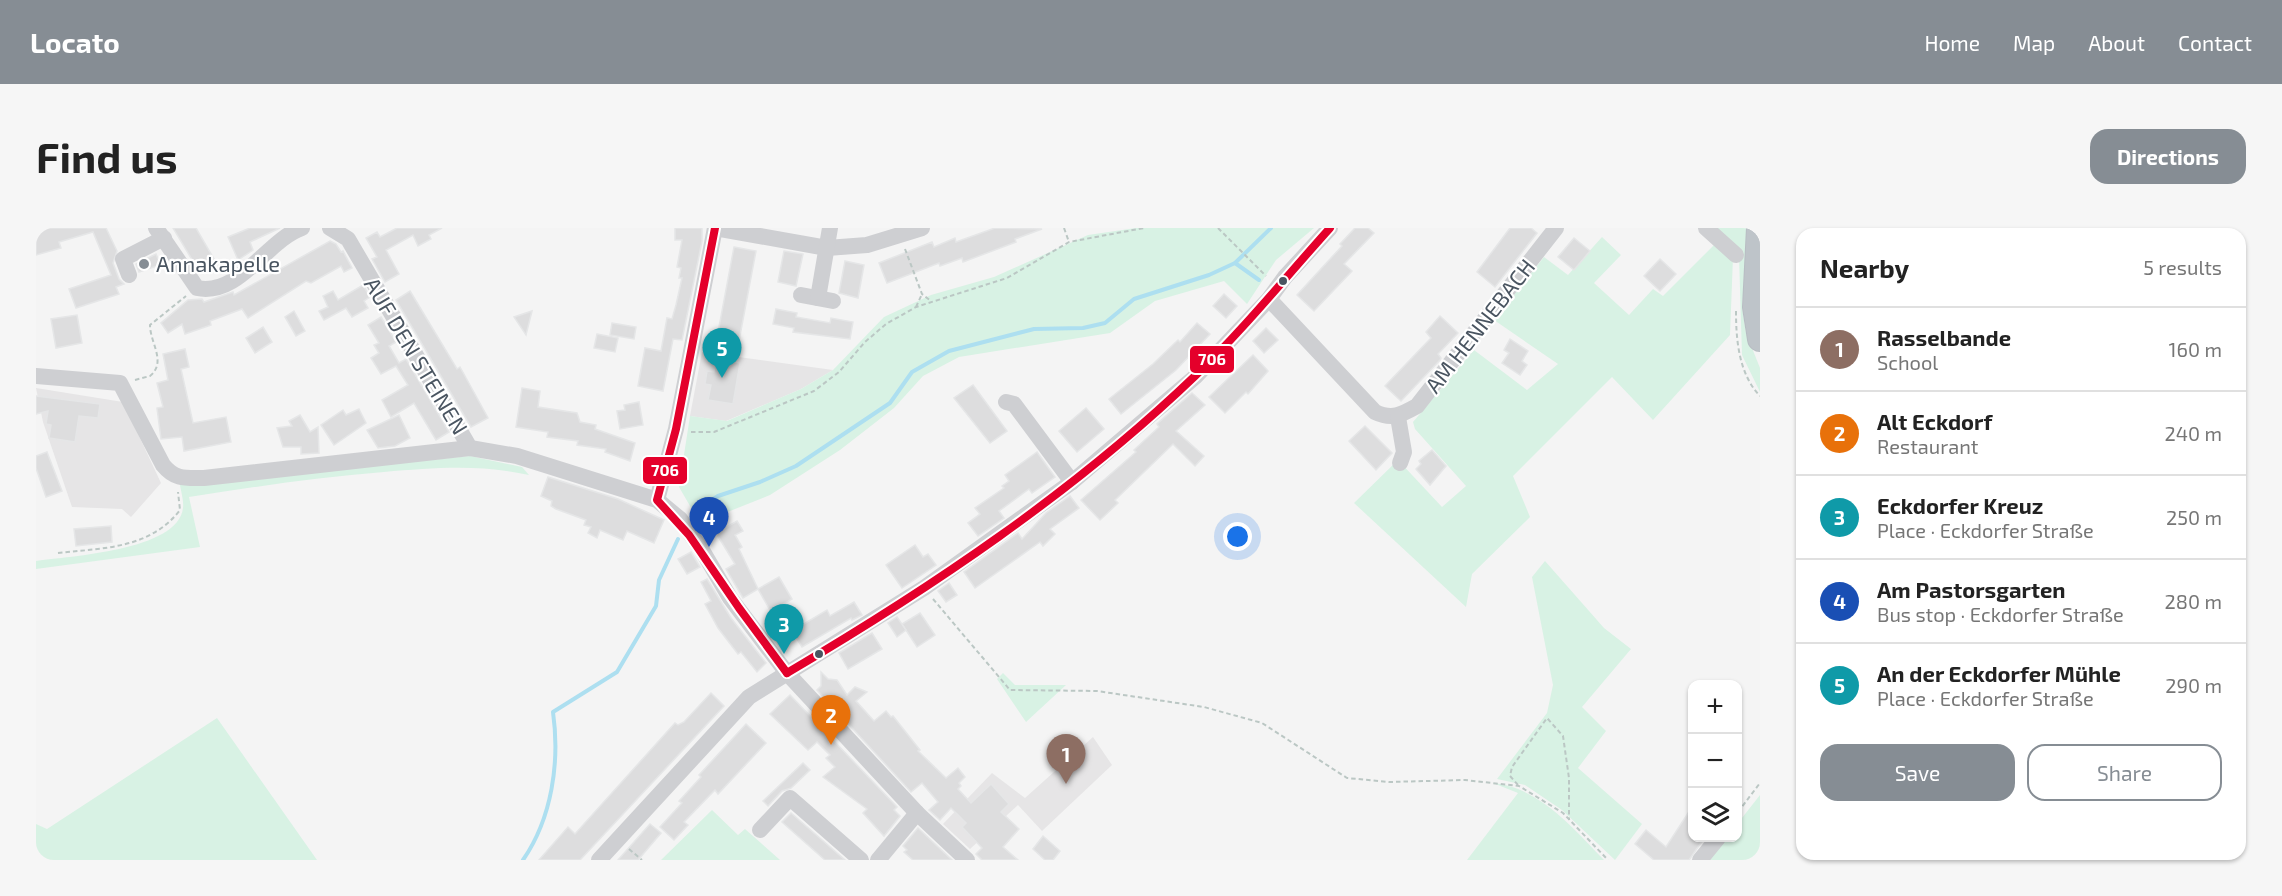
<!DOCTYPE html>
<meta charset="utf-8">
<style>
:root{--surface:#fff;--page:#f6f6f6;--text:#222;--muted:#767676;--line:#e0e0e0;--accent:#868d94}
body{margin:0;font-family:"Exo 2",sans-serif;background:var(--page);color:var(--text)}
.controls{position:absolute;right:18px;bottom:18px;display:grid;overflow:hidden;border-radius:12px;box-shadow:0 2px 4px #0004}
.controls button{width:54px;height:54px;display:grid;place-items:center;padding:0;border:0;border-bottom:2px solid var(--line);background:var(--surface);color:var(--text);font:30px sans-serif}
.you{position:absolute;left:1202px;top:309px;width:21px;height:21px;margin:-15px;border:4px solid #fff;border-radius:50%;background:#1a73e8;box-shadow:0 0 0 9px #1a73e833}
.badge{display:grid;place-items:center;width:39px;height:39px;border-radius:50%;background:var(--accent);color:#fff;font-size:20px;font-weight:700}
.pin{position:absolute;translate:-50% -50px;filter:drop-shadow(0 2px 3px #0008)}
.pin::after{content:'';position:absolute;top:32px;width:21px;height:18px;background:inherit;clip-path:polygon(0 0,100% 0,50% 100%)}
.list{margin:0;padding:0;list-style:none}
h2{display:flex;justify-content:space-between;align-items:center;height:78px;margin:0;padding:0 24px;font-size:26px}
h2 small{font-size:20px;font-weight:400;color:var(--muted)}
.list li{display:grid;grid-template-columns:39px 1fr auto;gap:18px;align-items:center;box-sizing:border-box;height:84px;padding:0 24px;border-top:2px solid var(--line)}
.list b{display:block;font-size:22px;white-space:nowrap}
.list p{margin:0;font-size:20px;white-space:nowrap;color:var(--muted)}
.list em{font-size:20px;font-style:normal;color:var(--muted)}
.actions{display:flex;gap:12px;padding:18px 24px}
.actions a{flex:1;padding:14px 0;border:2px solid var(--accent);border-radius:18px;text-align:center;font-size:21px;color:var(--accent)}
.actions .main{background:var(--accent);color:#fff}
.icon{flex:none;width:33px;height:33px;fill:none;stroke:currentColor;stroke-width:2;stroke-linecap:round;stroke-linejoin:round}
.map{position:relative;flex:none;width:1724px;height:632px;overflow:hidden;border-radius:18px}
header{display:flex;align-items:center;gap:36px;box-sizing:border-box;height:84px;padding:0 30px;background:var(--accent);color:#fff}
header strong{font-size:28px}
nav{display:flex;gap:33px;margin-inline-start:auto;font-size:21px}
.intro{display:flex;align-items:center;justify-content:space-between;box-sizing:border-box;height:144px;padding:0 36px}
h1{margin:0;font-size:42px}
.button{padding:15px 27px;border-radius:18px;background:var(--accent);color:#fff;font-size:21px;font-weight:700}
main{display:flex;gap:36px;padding:0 36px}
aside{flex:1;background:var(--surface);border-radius:18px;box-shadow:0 2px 4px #0004}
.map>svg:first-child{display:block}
</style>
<header>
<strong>Locato</strong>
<nav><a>Home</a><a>Map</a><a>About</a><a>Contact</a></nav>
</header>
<div class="intro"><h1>Find us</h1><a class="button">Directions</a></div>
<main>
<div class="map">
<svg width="1724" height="632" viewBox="0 0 1724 632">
<rect width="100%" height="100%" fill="#f4f4f4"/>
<g fill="#e6e5e6">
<polygon points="666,124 797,142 765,161 690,193 654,188"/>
<polygon points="0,160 87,174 125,255 95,289 86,281 36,279 7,194"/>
<polygon points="1057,509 1076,537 1006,603 982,577 934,621 907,596 956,545 989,570"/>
</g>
<g fill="#d8f2e4">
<polygon points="1100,0 1278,0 1240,32 1211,76 1188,53 1119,73 1074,105 923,129 887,148 858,180 804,222 734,267 664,295 643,259 654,188 691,193 765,161 797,142 848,89 895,67 958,49 1052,7"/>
<polygon points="1676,0 1713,0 1706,79 1710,105 1724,140 1724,164 1706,127 1703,28"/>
<polygon points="1566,9 1585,27 1558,55 1593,87 1617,61 1627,68 1679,16 1697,29 1694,107 1617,192 1576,149 1477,248 1494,289 1436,346 1430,379 1318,275 1362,232 1406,279 1430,258 1379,201 1377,194 1438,122 1491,162 1522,136 1458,92 1508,29 1532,47"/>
<path d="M434 228 486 239 493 247C442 236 399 240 348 244 282 249 218 259 153 269L164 319 0 341V333C33 328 142 323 147 280 148 273 145 264 144 257Z"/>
<polygon points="1509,333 1568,400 1595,421 1546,479 1570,503 1542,540 1606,596 1579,632 1526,582 1489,557 1461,551 1511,485 1517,457 1496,349"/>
<polygon points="967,445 979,457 1030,457 990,494 961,451"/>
<polygon points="181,490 281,632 0,632 0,596 11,601"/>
<path d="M1457 555C1503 559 1538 601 1568 632H1431L1482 565Z"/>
<polygon points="1724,567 1724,632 1674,632 1691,610 1702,610 1702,595"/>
<polygon points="676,582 702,607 709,601 744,632 625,632"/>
</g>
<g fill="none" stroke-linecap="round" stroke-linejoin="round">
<g stroke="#addff0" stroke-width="4">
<polyline points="1199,35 1223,52"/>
<polyline points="656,285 682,268 724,254 760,238 854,175 876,144 913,123 998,101 1047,100 1069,95 1098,71 1173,47 1199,35 1235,0"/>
<path d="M487 632C516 590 524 534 517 484L581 444 620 378 623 352 642 311"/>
</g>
</g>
<g fill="#ddddde" stroke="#e5e6e7" stroke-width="1.5">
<polygon points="10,0 70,0 81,23 77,35 83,51 88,56 80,59 83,66 40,80 33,61 75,47 57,4 23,14 25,20 0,27 0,3"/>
<polygon points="137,0 160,0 178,31 161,40"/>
<polygon points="214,0 244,0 214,14 217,22 202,32 192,9"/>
<polygon points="361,0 406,0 393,7 395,11 382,18 377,7 350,22 363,46 349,54 336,31 341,29 330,10 341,4 344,9"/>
<polygon points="639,0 666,0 666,13 646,112 637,111 627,163 602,158 609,120 625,123 631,90 636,91 640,77 646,50 643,50 645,40 641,39 646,12 639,12"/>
<polygon points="959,0 1006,1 979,11 980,14 927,34 926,30 904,38 903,35 851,55 843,35 896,14 898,19 919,10 920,14"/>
<polygon points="1319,0 1332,0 1338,5 1308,36 1316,43 1278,83 1261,67 1306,18 1304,16"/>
<polygon points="1474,0 1495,0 1501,5 1459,59 1441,44"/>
<polygon points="1538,10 1554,23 1538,42 1522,29"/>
<polygon points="294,13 300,16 305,24 307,23 316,40 308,44 305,38 275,55 270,53 212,90 206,81 174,93 175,97 149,106 146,96 132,105 125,95 152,72 166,71 168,74 197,64 198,67"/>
<polygon points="698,19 720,23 699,134 704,135 697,176 672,172 675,157 669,156 671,143 678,144 683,116 680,115"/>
<polygon points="748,23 767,26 760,58 742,54"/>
<polygon points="120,26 123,33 121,38 103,44 100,36"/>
<polygon points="1624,31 1640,46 1624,63 1608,48"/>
<polygon points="809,33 828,37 822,70 803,65"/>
<polygon points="327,57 334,69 328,73 332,80 316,89 310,80 288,92 283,83 292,79 287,68 297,63 302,72"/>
<polygon points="374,63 421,141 424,139 452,190 435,199 360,72"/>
<polygon points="1188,66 1201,78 1190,90 1177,78"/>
<polygon points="740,81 761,85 760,89 794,95 795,90 817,94 814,111 757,104 758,100 737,96"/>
<polygon points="258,83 269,103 260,108 249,89"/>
<polygon points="496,83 490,107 478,89"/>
<polygon points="41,87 46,115 20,120 15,91"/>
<polygon points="1404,88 1422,105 1402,126 1405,130 1404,132 1365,173 1349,158 1395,110 1390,104"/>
<polygon points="345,89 360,114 353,118 363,135 370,131 413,204 400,212 378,175 355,189 346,172 372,157 360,138 345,146 335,130 343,125 338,117 343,115 332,97"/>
<polygon points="576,95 600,99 598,111 574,107"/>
<polygon points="1161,95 1174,106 1140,142 1085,186 1073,171 1117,136 1142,112 1144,114"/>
<polygon points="227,99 236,114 219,125 210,110"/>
<polygon points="1230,100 1242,112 1228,125 1217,113"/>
<polygon points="561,106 582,110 579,124 558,120"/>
<polygon points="1474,111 1492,123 1486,133 1491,137 1484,147 1466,135 1473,125 1468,122"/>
<polygon points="149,121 153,139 145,141 157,195 190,189 195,214 148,223 146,209 125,211 121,180 127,179 121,155 132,152 127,126"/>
<polygon points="1217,127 1232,143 1212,166 1210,164 1189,185 1173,169"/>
<polygon points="937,157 971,203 954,215 918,170"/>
<polygon points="486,160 504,163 502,179 541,185 544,194 560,197 559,201 599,215 594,233 569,224 570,221 541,217 542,213 511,209 512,204 480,199"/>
<polygon points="1156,165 1169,177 1140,203 1168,228 1159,238 1137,216 1079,272 1082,275 1064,292 1045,272 1100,224 1098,222 1123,199 1121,196"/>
<polygon points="0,168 64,176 62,190 43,188 39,214 13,210 15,197 10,196 12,183 0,186"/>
<polygon points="603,174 607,197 584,201 581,183 589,182 588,177"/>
<polygon points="1050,180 1068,201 1041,224 1023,203"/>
<polygon points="323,181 330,195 298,217 285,197 307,182 310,187"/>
<polygon points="264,187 274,204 282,199 283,225 265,226 265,219 247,219 241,200 256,198 253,193"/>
<polygon points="363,187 374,210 359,218 342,220 331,202"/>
<polygon points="1329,198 1356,225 1340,242 1313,213"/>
<polygon points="1396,222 1410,238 1394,257 1380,241 1385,236 1383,233"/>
<polygon points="11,224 26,263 10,269 0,240 0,228"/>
<polygon points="1001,224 1019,249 996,265 993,261 963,283 968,290 942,308 932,295 944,286 939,280 968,260 966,258 973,253 969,247"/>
<polygon points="512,249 582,271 628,292 618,315 591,303 587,312 564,302 561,310 552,305 555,299 548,297 550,292 520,281 515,278 516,273 505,268"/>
<polygon points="1034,268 1043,280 1014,301 1019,306 1007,318 1004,314 939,360 928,344 982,305 986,311 1010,285"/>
<polygon points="701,293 707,303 699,307 706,319 703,321 722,361 707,370 690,341 699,336 680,305"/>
<polygon points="75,298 76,314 40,318 38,301"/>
<polygon points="879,317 887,329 892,326 900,337 866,360 850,337"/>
<polygon points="655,324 664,339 651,346 642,331"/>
<polygon points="743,349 756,371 735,384 722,361"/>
<polygon points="671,351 695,390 730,435 721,444 705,424 702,426 682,400 669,376 675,373 665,354"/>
<polygon points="913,355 921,367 910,374 902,363"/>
<polygon points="818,374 826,387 816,392 815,390 766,419 756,403 791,382 794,388"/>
<polygon points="884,385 899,407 881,419 866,396"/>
<polygon points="861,389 870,402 861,409 852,395"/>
<polygon points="836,405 846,421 812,441 803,425"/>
<polygon points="785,444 792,451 801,452 811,467 819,459 831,464 820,473 838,493 850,483 855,489 857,488 884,522 882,523 910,550 922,540 929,549 923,555 925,558 922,561 935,575 955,556 973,576 965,584 983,601 967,619 982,632 946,632 940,626 946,620 926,599 930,595 915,580 904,592 893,582 902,574 886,555 875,564 781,462 785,458"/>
<polygon points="675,465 688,478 544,632 503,632 532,599 539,606 639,495 642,497 648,494"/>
<polygon points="754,467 861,579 858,582 864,588 848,608 827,585 831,581 787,549 799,539 790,530 794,527 781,514 772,522 734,486"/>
<polygon points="710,496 730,515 682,566 679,562 648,594 652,597 638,612 624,599 646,575 643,573 665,549 663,547"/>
<polygon points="767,535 774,542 755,560 746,563 732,578 727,573"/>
<polygon points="1656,579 1656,609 1669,609 1653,632 1618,632 1599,616 1610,602 1630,619"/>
<polygon points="755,585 809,632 789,632 746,594"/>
<polygon points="614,596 625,605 602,632 582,632"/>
<polygon points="882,600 916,632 877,632 868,624 871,622 867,618"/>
<polygon points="1007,608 1024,623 1017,632 1009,632 997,621"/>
</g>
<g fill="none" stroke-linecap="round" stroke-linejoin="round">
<g stroke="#b8bdc3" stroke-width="26">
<polyline id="highway" points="1723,0 1719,79 1724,111"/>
</g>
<g stroke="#bbc7c4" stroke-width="2" stroke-dasharray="4.5 3" stroke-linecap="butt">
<polyline points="1028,0 1033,14"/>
<polyline points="1182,0 1230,48"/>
<polyline points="869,21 886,66 895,73"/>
<polyline points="880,79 886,66"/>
<path d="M1700 83C1700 113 1703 146 1724 168"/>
<path d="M99 152 114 148C131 134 114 115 114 97L150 68"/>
<polyline points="655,204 678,204 778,163 803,144 829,114 850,96 880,79 971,50 1033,14 1108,0"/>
<path d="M22 325C67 320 114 321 144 282L142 264"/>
<polyline points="897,371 974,462 1061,463 1168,479 1226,495 1311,550 1353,554 1429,552 1483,558 1527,585 1572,632"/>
<polyline points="1482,557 1474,548 1476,539 1511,490 1527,508 1533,550 1533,592"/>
<polyline points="1702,584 1724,555"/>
<polyline points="593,621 606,632"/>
</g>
<g stroke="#cecfd2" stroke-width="16">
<path d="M120 0 161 60C203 69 231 12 266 0"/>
<polyline points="294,0 312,11 434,220 481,228 621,272 644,291 666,322 694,370 751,445 881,585 931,632"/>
<polyline points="679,0 791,20 831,17 886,0"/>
<polyline points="1670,0 1700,27"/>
<polyline points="93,47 87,31 128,10"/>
<polyline points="765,67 797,73"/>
<polyline points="782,70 794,0"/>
<path d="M1233 71 1339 184C1356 192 1365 187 1381 178L1520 0"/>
<path d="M0 148 84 155 127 237C139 252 150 250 168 250L434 220"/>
<polyline points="970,174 978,176 1036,254"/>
<polyline points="1362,189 1368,224 1364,235"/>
<polyline points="621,272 640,201 679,0"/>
<polyline points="724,602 754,570 825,632"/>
<polyline points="563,632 713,469 888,360 1036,254 1159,149 1233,71 1249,49 1294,0"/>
<polyline points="842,632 881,585"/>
<polyline points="1664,632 1682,610"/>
</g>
<use href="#highway" stroke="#bec4c9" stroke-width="24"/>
<g stroke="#fff" stroke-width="12">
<g id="bus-1">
<polyline points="679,0 640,201 621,272 653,307 703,380 751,445"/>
<path d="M751 445C895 360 1038 264 1159 148 1207 102 1249 50 1294 0"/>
</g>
</g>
<use href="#bus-1" stroke="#e4002b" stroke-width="8"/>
</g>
<circle fill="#868d94" stroke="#fff" stroke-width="2" cx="108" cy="36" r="6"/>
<g fill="#4a5561" stroke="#fff" stroke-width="2">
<circle cx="1247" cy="53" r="5"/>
<circle cx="783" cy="426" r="5"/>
</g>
<g text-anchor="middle" stroke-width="4.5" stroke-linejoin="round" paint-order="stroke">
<g font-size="22" fill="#4a5561" stroke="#fff" text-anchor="start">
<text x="120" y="44">Annakapelle</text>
</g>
<g font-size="22" fill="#4a5561" stroke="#fff">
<text transform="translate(1444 98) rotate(-52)" y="8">AM HENNEBACH</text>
<text transform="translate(380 128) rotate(59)" y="8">AUF DEN STEINEN</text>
</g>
</g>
<g stroke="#fff" stroke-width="2">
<rect x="1153" y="117" width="46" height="29" rx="6" fill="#e4002b"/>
<rect x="606" y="228" width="46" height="29" rx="6" fill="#e4002b"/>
</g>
<g font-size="16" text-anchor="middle" font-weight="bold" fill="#fff">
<text x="1176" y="137">706</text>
<text x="629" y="248">706</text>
</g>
</svg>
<div class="controls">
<button>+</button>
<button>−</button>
<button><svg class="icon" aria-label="layers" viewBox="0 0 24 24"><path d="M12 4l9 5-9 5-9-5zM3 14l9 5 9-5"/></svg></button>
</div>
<div class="you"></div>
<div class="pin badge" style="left:1030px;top:556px;background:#8d6e63">1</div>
<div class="pin badge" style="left:795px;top:517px;background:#e8710a">2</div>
<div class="pin badge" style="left:748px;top:426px;background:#0f9aa8">3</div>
<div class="pin badge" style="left:673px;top:319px;background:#1a4fb4">4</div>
<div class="pin badge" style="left:686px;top:150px;background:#0f9aa8">5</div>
</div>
<aside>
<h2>Nearby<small>5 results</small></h2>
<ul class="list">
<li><span class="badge" style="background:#8d6e63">1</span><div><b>Rasselbande</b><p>School</p></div><em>160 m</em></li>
<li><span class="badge" style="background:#e8710a">2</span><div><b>Alt Eckdorf</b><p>Restaurant</p></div><em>240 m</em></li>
<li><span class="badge" style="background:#0f9aa8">3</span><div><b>Eckdorfer Kreuz</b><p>Place · Eckdorfer Straße</p></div><em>250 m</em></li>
<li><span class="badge" style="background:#1a4fb4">4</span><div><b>Am Pastorsgarten</b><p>Bus stop · Eckdorfer Straße</p></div><em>280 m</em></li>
<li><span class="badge" style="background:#0f9aa8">5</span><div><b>An der Eckdorfer Mühle</b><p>Place · Eckdorfer Straße</p></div><em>290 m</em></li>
</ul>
<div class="actions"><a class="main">Save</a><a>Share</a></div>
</aside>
</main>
